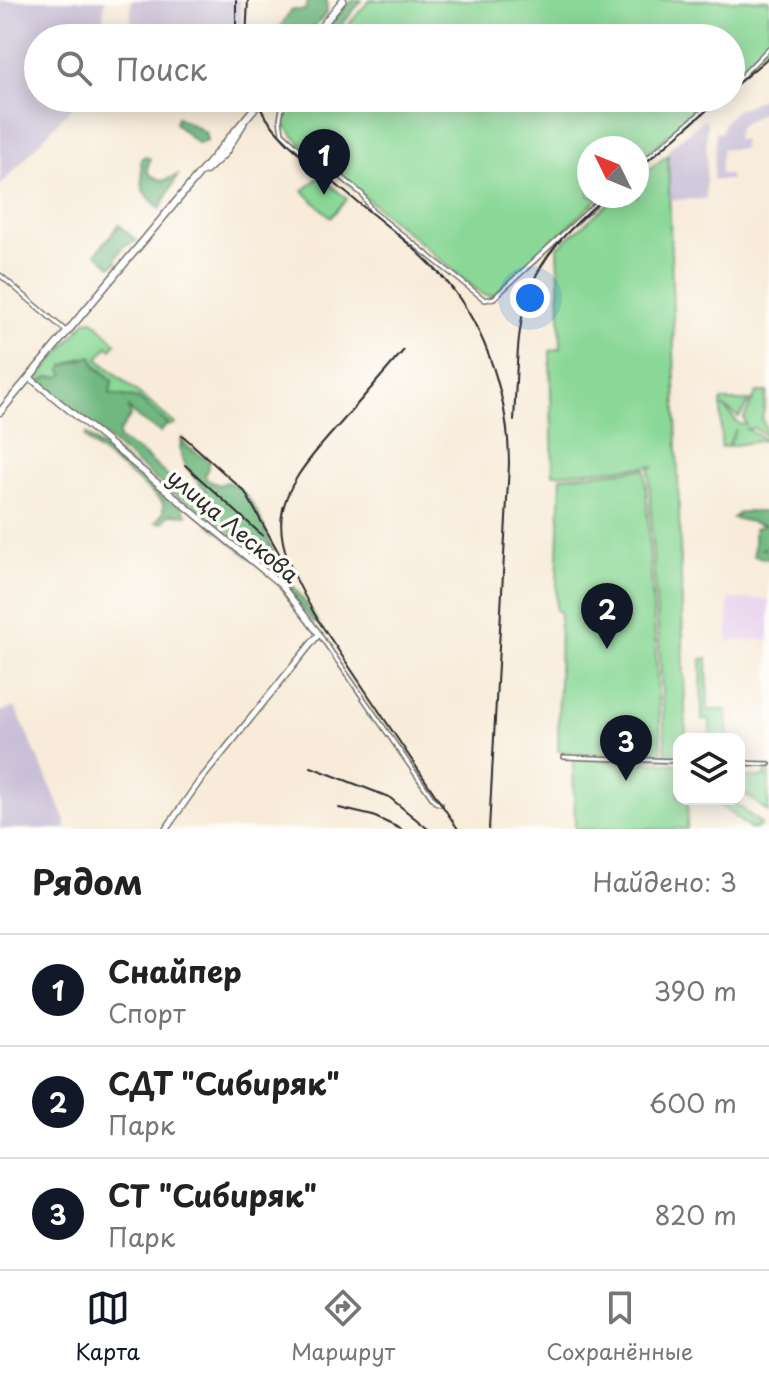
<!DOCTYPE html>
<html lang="ru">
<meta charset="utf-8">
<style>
:root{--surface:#fff;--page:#f6f6f6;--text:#222;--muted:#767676;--line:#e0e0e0;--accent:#111827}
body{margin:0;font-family:"Playpen Sans",sans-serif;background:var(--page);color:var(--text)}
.controls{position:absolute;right:24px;bottom:24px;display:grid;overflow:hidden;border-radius:16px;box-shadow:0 4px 20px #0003}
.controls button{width:72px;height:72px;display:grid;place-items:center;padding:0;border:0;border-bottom:2px solid var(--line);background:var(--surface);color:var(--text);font:40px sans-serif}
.compass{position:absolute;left:577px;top:136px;width:72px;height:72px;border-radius:50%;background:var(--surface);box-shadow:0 4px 20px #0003;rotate:313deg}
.you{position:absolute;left:530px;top:298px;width:28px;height:28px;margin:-20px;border:6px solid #fff;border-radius:50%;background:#1a73e8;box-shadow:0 0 0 12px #1a73e833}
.badge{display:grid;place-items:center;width:52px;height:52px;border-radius:50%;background:var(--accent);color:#fff;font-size:26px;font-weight:700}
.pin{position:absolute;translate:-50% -66px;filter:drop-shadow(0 2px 4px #0008)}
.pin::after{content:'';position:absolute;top:42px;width:28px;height:24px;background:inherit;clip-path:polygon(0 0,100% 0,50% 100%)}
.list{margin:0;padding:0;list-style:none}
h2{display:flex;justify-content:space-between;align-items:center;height:104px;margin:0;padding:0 32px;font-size:34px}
h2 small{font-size:26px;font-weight:400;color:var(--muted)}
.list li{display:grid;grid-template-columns:52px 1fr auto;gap:24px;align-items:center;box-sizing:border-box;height:112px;padding:0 32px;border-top:2px solid var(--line)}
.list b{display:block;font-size:30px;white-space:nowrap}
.list p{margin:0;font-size:26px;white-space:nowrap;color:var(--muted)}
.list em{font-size:26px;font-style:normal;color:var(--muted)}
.icon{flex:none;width:44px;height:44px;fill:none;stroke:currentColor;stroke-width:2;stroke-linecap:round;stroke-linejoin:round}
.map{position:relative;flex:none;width:769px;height:829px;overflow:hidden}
.search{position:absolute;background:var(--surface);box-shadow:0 4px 20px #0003;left:24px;right:24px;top:24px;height:88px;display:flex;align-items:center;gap:20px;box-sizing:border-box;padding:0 28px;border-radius:44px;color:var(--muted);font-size:30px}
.sheet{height:440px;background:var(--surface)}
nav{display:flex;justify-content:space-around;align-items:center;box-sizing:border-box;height:112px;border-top:2px solid var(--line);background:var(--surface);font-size:22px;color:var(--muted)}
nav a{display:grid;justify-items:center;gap:4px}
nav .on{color:var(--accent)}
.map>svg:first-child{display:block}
</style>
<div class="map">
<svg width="769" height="829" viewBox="0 0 769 829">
<rect width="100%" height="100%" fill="#fdfcf7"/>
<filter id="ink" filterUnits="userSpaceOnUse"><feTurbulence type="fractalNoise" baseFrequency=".0125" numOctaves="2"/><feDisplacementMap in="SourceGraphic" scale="16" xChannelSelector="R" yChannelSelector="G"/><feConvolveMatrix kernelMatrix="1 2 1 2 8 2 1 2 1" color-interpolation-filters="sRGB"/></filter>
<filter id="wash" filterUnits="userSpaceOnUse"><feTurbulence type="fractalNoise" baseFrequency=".006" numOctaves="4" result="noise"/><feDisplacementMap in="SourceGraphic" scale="32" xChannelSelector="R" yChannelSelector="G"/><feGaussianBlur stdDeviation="1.8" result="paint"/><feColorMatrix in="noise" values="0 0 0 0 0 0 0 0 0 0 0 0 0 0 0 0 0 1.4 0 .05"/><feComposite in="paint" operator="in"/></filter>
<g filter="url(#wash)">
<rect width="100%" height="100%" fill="#f8ebd9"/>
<polygon fill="#e8d2ee" points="728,599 769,599 769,640 728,641"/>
<g fill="#c9bfd7">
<polygon points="0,0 105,0 101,38 38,38 38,98 80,98 0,186"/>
<polygon points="131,0 241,0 242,38 131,38"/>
<polygon points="769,96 769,108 738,127 736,139 743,140 743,149 722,149 720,174 730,175 730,180 713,180 716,132 721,133 724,123 736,110"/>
<polygon points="703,120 707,120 706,199 669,200 668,149"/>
<polygon points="15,707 66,821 66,829 0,829 0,712"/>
</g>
<g fill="#8ad897" stroke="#5a8261" stroke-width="2">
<polygon points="370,0 769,0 769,43 731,78 731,38 337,38"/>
<polygon points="288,98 709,98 637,163 637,148 589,148 589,196 601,196 493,296 483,295 303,146 283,124"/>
<path d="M668 155 686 739H679V758H666C661 660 652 566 649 469L654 466 553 474 550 351 561 348 558 247 617 196H637V179Z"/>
<polygon points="320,176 347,199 331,217 303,191"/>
<polygon points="93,320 116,343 111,349 108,346 98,359 175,424 168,426 131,397 110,394 112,380 93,362 83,357 64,366 65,374 61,377 48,377 41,383 39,377 86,321"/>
<polygon points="757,392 767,392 762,419 769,438 754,428 746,429 766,440 729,446 736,429 728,446 721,447 721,401 750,401 739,417 723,406 739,424 746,425 744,418"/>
<polygon points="645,469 662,759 558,751 560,612 556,610 561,477"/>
<polygon points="707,658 708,710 727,710 728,739 710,739 710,720 702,720 701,659"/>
<polygon points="573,759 679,764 679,799 688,799 687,829 575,829"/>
<polygon points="765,767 769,767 768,812 739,789 739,768 740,777 765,777"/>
<polygon points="730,799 761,824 756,829 750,829 714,800"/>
</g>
<g fill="#6fb880" stroke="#4d7256" stroke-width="2">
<polygon points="309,0 327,0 327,12 304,38 283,38 284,31 278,31 291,10 305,10"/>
<polygon points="352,0 362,0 333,36 325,35 323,31"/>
<polygon points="177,117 205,132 207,141 198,144 175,123"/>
<polygon points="145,156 150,159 147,169 150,175 163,181 178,175 160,209 143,191 141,159"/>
<polygon points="119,225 137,241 124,246 116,258 117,263 111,266 96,253"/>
<path d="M92 356 96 368 112 380 110 394 139 399 168 424 160 432 138 418 128 407 131 416 119 432V440L143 454 175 483 200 498 206 491C194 477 174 458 182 438L185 445 210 462 205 475 207 480 219 485 227 482C261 496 264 538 280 565 292 586 307 604 319 624L313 622 281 584 41 383 48 377H61L65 374 61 371 64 366Z"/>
<path d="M86 434 105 449 115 452 178 503 187 515 170 514 162 523 156 522 163 512V503C138 478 109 462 85 438Z"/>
<polygon points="740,512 769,512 769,545 762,549 769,550 769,559 754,556 754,529 764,525 733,518"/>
</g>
</g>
<g filter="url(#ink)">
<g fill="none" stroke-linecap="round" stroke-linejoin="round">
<g stroke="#736e68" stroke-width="6">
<g id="minor">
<polyline points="731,87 769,48"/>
<polyline points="284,98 280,119 282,133 322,170 338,174 362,194 372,211 485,300 494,298 604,196"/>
<polyline points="637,167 718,98"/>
<polyline points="0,275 67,332"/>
<polyline points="319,634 435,802 441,804"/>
<polyline points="564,757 679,761"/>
<polyline points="739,763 769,764"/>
</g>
</g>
<g stroke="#736e68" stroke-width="8">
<polyline id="secondary" points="29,377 281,585 319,634 199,782 166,829"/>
</g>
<g stroke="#736e68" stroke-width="9">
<g id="primary">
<polyline points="312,38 343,0"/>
<polyline points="206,171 225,153 243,124"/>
<polyline points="0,412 263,98"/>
</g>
</g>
<use href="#minor" stroke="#fff" stroke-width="3"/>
<use href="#secondary" stroke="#fff" stroke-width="5"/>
<use href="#primary" stroke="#fff" stroke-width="6"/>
<g stroke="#2b2b2b" stroke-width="2">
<polyline points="236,0 236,38"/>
<polyline points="246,38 248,0"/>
<polyline points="731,89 769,57"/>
<path d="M255 98C271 133 303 157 333 182 371 214 415 245 447 282 488 331 509 402 509 464L489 829"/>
<polyline points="637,170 721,98"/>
<path d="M404 350C382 375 361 400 339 425 268 503 264 527 318 620L458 829"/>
<path d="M514 421C520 307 514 275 606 196"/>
<polyline points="182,435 245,492 280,555"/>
<polyline points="185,465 263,536"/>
<polyline points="311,767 389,797 428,829"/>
<polyline points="339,808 373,816 401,829"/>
</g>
</g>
</g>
<g text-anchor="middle" stroke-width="7" stroke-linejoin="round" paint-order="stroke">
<g font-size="22" fill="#2b2b2b" stroke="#fdfcf7">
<text transform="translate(233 526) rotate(40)" y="8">улица Лескова</text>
</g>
</g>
</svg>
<div class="controls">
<button><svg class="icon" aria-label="layers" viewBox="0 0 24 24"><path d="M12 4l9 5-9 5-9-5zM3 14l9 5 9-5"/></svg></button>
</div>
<svg class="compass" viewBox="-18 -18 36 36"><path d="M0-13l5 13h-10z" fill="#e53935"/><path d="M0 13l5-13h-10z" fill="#767676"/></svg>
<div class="you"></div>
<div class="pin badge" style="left:324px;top:195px">1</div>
<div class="pin badge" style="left:607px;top:649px">2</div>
<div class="pin badge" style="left:626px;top:781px">3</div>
<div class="search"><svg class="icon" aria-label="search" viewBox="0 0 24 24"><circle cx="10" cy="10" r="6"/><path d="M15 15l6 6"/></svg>Поиск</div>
</div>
<section class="sheet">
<h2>Рядом<small>Найдено: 3</small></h2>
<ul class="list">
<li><span class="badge">1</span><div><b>Снайпер</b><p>Спорт</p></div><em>390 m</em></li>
<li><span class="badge">2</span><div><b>СДТ &quot;Сибиряк&quot;</b><p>Парк</p></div><em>600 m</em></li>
<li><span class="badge">3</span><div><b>СТ &quot;Сибиряк&quot;</b><p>Парк</p></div><em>820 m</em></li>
</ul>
</section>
<nav>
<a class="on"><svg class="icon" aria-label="map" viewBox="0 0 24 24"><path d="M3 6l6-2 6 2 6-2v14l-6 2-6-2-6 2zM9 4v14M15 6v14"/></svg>Карта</a>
<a><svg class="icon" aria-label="directions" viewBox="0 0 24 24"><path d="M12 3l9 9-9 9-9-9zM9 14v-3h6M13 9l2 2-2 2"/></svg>Маршрут</a>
<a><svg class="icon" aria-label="saved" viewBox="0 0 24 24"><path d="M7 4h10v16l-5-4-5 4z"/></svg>Сохранённые</a>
</nav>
